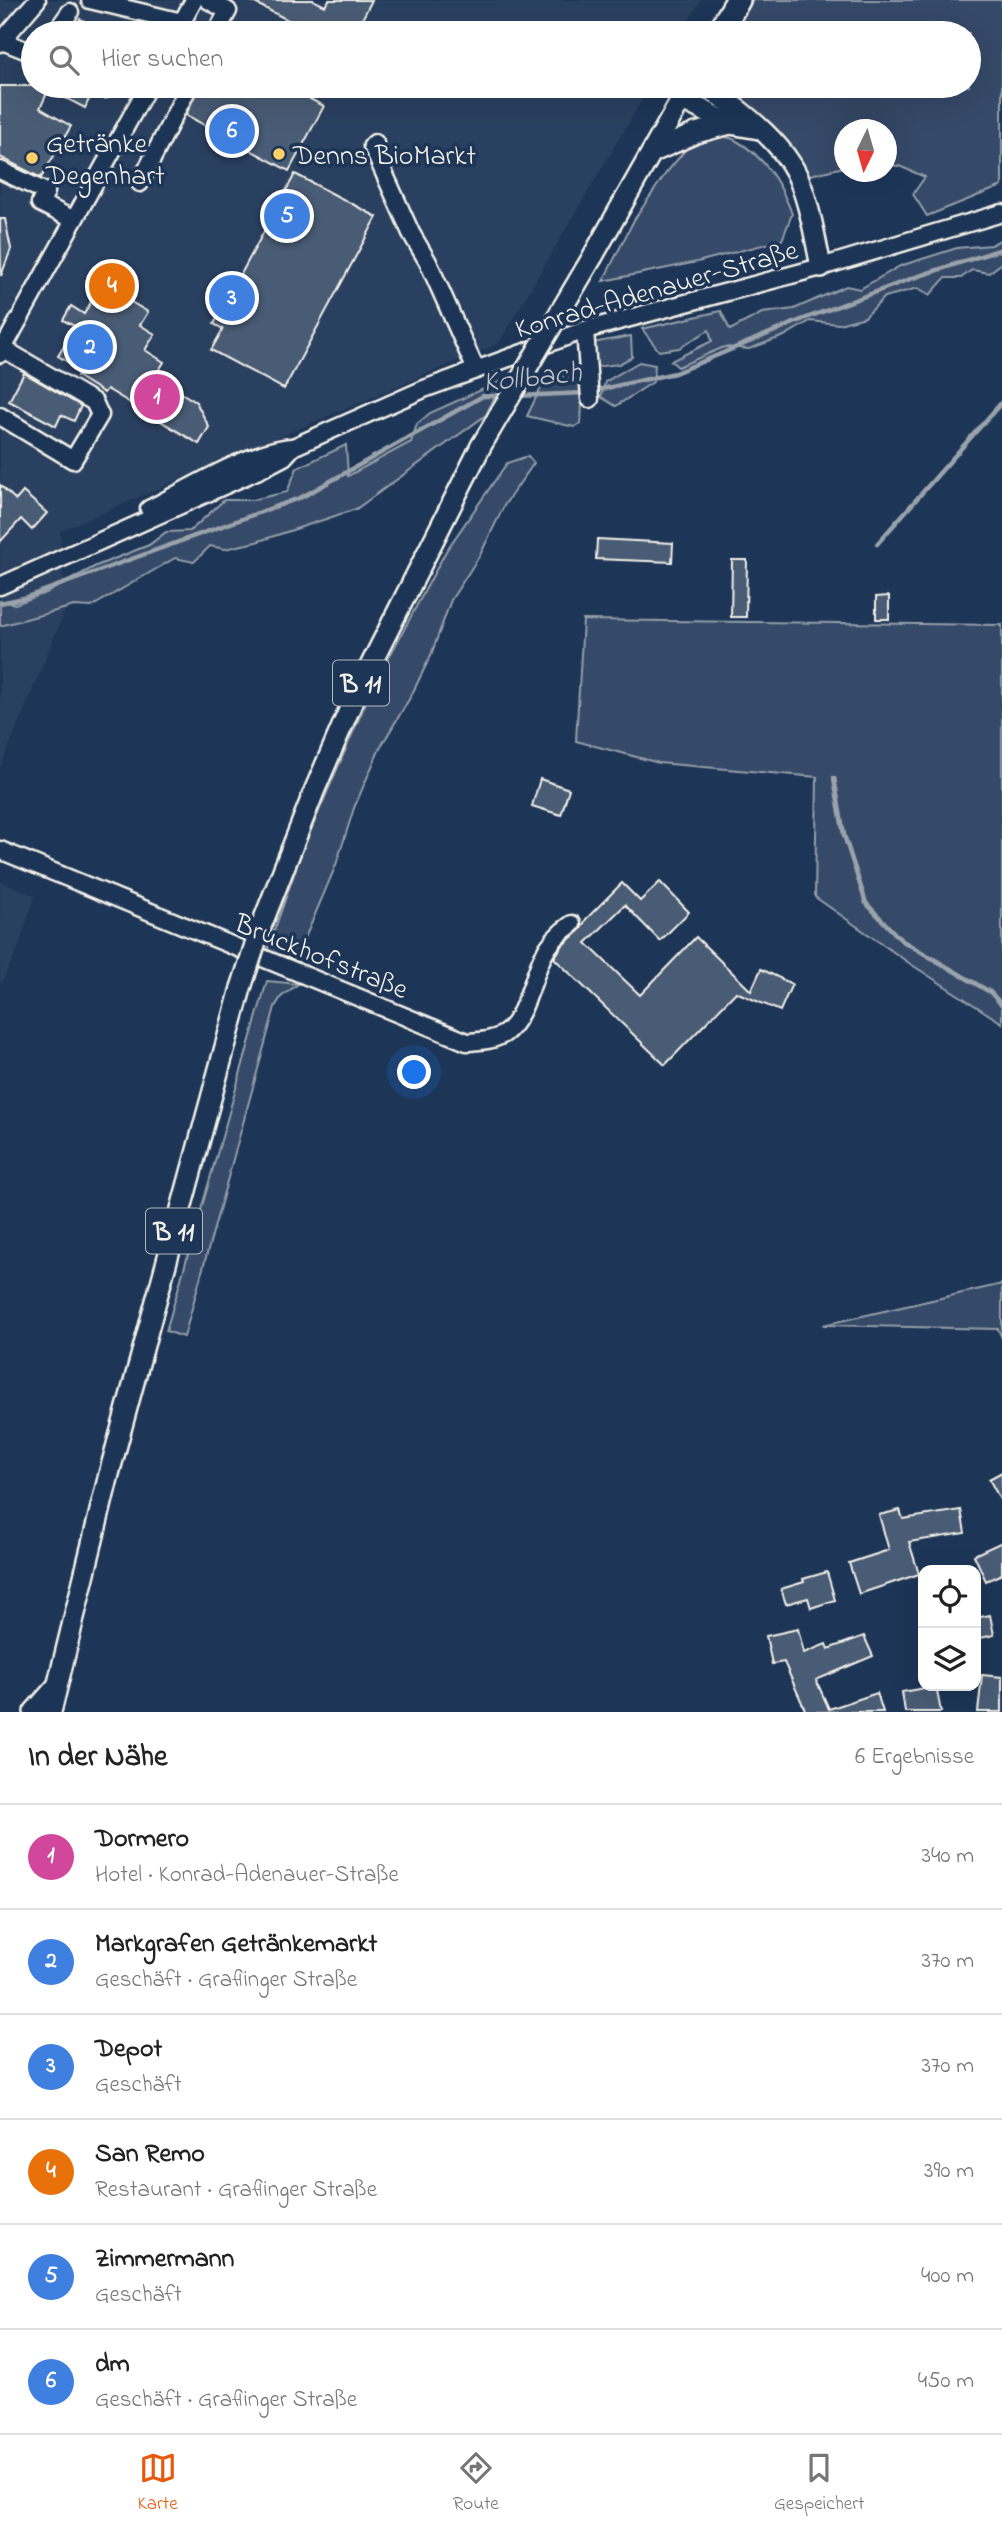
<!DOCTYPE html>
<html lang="de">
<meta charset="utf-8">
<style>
:root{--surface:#fff;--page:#f6f6f6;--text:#222;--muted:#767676;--line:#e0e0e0;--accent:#ea580c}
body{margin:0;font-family:"Indie Flower",sans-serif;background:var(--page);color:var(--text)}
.controls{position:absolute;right:21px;bottom:21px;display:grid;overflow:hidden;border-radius:14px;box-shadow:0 7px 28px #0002}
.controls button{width:63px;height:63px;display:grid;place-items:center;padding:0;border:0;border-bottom:2px solid var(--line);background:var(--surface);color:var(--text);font:35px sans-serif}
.compass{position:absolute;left:834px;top:119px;width:63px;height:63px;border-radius:50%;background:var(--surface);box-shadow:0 7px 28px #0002;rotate:185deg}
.you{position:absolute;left:415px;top:1073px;width:24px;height:24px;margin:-18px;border:5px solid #fff;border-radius:50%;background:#1a73e8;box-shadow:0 0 0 10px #1a73e833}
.badge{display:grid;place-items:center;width:46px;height:46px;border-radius:50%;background:var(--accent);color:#fff;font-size:23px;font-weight:700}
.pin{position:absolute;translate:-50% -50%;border:4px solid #fff;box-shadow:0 2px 7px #0006}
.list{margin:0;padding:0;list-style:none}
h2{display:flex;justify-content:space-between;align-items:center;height:91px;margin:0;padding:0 28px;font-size:30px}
h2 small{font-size:23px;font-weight:400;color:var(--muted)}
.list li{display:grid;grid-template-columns:46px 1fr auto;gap:21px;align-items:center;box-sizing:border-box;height:105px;padding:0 28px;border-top:2px solid var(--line)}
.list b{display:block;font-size:26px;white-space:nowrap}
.list p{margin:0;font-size:23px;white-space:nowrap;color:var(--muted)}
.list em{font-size:23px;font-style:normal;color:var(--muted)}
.icon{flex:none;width:38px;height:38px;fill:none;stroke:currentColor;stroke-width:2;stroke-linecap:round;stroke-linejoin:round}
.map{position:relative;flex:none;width:1002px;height:1712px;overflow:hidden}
.search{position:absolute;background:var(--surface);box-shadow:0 7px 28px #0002;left:21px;right:21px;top:21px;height:77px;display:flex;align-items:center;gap:18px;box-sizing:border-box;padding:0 24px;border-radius:38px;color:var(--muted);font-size:26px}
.sheet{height:721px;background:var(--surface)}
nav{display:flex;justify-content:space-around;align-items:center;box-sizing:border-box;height:98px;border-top:2px solid var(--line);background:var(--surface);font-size:19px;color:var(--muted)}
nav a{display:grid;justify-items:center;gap:4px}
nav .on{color:var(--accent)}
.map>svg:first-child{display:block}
</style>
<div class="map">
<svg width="1002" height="1712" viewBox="0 0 1002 1712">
<rect width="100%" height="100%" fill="#1d3557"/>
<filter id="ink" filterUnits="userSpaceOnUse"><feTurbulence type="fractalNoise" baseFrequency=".0143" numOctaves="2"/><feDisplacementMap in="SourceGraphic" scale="14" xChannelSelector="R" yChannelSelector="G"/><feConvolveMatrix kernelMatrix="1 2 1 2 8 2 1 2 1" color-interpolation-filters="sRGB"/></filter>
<g filter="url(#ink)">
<g fill="#2a4060">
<polygon points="0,0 701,0 681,33 33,33 33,86 650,86 499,343 60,531 66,609 0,768"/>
<polygon points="0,881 35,896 17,951 0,985"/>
</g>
<g fill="#354a67" stroke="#949ea8" stroke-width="2">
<polygon points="753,0 1002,0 1002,186 927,216 913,194 925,177 899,166 887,165 886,130 844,130 844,167 810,175 789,146 721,86 969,86 969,33 734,33"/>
<path d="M708 135C716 136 728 136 735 140 764 155 781 184 792 214L782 240 697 262 603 281 634 220 666 173 692 142Z"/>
<polygon points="1002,239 1002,263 989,273 972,270 961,278 945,278 930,295 918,288 885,297 865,317 839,324 810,321 784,336 749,349 724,347 678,367 671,361 712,341 709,330 679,348 659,351 642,329 721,311 730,330 762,313 794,309 846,286 860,289 900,266 957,248 991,245"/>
<polygon points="631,336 632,357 619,364 595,367 592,343"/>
<polygon points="639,362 655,365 653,382 616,406 601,397 605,382"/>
<polygon points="553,372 579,381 583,386 581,423 574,427 527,416 546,377"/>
<polygon points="503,380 486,415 356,509 256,542 225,549 210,546 194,562 175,558 91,607 74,606 0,626 0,601 15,604 46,593 96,566 149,545 166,532 190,531 224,500 252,500 287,492 297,468 346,445 348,476 411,442 417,424 430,413"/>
<polygon points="528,456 534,463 505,504 480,555 451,600 431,655 411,696 380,748 354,808 336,865 305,938 297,962 267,951 304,846 370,693 446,551 507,463"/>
<polygon points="583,620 1002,625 1002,1023 909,963 815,897 817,777 659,763 576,741"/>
<polygon points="267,981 298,984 281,997 275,1007 184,1337 166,1331"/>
<polygon points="1002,1284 1002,1338 998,1329 823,1325"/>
</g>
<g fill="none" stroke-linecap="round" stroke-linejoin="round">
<g stroke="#9aa2ab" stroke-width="4.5">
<polyline points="593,391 675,373 801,320 913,278 1002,249"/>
<polyline points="517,396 585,393"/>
<polyline points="877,544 1002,402"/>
<polyline points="0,603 24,598 302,497 483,396 504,396"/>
<polyline points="834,778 844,835 866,903 901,940 990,992 1002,1005"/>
</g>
</g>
<g fill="#485b74" stroke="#f4f1e8" stroke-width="2">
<polygon points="249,0 313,0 325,6 329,0 372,0 355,33 313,33"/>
<polygon points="80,19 107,33 73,33"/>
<polygon points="0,86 95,86 85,108 49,89 40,108 71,126 41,178 0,157"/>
<polygon points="199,86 317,86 310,99 324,106 289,171 186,115"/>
<polygon points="295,174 377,217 284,389 211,350 223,329 214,324"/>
<polygon points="0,219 5,219 11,249 1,276"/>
<polygon points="109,271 134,285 126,299 148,312 140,325 155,334 145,350 164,362 155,377 196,402 209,427 199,444 107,389 104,393 77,376 81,370 58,356 76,327 63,320 71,306 84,314"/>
<polygon points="24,373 81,406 74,421 61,415 56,426 9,401"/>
<polygon points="0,485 16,500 23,492 47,513 32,530 21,519 0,542"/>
<polygon points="597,539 673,543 672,562 596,559"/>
<polygon points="732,560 747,560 746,617 731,617"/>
<polygon points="889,596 889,619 876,619 876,597"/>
<polygon points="540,779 569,789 561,815 532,806"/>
<polygon points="660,882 689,912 660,941 625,905 586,943 640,995 696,937 751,991 761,969 792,984 780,1011 736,992 665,1065 554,958 563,945 581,929 586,919 622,883 640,901"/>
<polygon points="1002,1472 1002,1503 989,1479"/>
<polygon points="900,1510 903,1519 961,1510 965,1533 909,1542 919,1574 859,1594 849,1563 889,1550 879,1515"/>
<polygon points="1002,1542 1002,1574 986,1581 974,1555"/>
<polygon points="827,1572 835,1600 811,1608 808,1598 786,1604 781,1589 804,1582 803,1579"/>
<polygon points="990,1615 994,1635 976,1639 976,1618"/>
<polygon points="798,1629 804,1653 826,1644 828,1649 864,1636 873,1656 816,1680 829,1709 877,1693 883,1712 806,1712 784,1662 772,1664 766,1636"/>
<polygon points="982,1675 1002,1677 1002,1712 978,1712"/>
<polygon points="936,1686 941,1712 905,1712 902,1692"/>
</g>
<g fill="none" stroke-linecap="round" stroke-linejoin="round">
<g stroke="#f4f1e8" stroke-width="21">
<g id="minor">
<polyline points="90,0 182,22"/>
<polyline points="208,0 228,11 216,33"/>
<polyline points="55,33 70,12"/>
<polyline points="136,33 142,33"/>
<polyline points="176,33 194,0"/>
<polyline points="2,41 33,53"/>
<polyline points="0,43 37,0"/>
<polyline points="105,89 107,86"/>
<polyline points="375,143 372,146 411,233 428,262 476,370"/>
<polyline points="0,170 46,192 40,203 74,220"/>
<polyline points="140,183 189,86"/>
<polyline points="585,330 590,399"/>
<polyline points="0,354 148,86"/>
<polyline points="0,416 73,460 100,415 94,402 4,349"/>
<path d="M149 509C185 491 255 448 293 447"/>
<polyline points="0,586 261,469 284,457 293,447 424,389 585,330 821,267 1002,213"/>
<path d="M0 850 467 1042C480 1041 492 1041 504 1034 525 1019 532 979 543 956 550 942 560 932 572 924"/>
</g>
</g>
<g stroke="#f4f1e8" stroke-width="24">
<g id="major">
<path d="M705 86C737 107 782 141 798 177 810 206 815 237 821 267"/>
<polyline points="681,99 730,124 759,129"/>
<polyline points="653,152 696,133 730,124"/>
<polyline points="593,256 689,86"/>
<polyline points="260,929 315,789 356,694 481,446"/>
<polyline points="34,1712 56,1687"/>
<polyline points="51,1712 109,1474 241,988"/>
</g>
</g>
<g stroke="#f4f1e8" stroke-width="28">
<polyline id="highway" points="719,33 738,0"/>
</g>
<use href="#minor" stroke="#1d3557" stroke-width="16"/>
<use href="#major" stroke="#1d3557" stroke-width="19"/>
<use href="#highway" stroke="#1d3557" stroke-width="23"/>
<g stroke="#f4f1e8" stroke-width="24" stroke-linecap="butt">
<g id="major-bridge">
<polyline points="481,446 593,256"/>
<polyline points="241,988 260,929"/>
</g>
</g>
<use href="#major-bridge" stroke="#1d3557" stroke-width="19"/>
</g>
</g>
<g fill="#ffd166" stroke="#1d3557" stroke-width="2.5">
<circle cx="279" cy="154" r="7"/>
<circle cx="32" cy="158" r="7"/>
</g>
<g text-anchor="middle" stroke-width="7" stroke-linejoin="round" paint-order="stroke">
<g fill="#1d3557" stroke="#b4b9bc" stroke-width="2">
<rect x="333" y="660.5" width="56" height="45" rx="5"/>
<rect x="146" y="1208.5" width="56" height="45" rx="5"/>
</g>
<g font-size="26" font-weight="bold" fill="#f4f1e8">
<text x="361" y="692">B 11</text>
<text x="174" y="1240">B 11</text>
</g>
<g font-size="28" fill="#f4f1e8" stroke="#1d3557" text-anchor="start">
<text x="46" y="152">Getränke<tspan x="46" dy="32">Degenhart</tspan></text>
<text x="293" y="164">Denns BioMarkt</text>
</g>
<g font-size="28" fill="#f4f1e8" stroke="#1d3557">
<text transform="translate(656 288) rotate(-16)" y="10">Konrad-Adenauer-Straße</text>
<text transform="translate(322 955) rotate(22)" y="10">Bruckhofstraße</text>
</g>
<g font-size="30" font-style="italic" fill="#c0c3c4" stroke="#1d3557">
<text transform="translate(532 376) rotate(-6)" y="10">Kollbach</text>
</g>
</g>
</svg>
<div class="controls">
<button><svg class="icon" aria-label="locate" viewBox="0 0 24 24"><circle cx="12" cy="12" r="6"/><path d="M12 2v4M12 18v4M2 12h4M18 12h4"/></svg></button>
<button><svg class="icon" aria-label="layers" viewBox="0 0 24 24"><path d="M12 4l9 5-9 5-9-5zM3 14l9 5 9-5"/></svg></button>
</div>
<svg class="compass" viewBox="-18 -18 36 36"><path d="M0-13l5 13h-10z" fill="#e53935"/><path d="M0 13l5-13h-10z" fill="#767676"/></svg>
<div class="you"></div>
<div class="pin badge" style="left:157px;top:397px;background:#d1479c">1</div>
<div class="pin badge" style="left:90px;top:347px;background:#3f7fe0">2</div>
<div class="pin badge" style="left:232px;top:298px;background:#3f7fe0">3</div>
<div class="pin badge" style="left:112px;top:286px;background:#e8710a">4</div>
<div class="pin badge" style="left:287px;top:216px;background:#3f7fe0">5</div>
<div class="pin badge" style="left:232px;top:131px;background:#3f7fe0">6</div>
<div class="search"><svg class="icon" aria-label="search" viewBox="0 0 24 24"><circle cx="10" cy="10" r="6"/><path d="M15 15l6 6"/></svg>Hier suchen</div>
</div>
<section class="sheet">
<h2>In der Nähe<small>6 Ergebnisse</small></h2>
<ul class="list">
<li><span class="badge" style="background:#d1479c">1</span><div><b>Dormero</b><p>Hotel · Konrad-Adenauer-Straße</p></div><em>340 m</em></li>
<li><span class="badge" style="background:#3f7fe0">2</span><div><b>Markgrafen Getränkemarkt</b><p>Geschäft · Graflinger Straße</p></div><em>370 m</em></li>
<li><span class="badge" style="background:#3f7fe0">3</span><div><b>Depot</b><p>Geschäft</p></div><em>370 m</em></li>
<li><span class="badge" style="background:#e8710a">4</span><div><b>San Remo</b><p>Restaurant · Graflinger Straße</p></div><em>390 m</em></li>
<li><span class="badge" style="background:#3f7fe0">5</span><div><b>Zimmermann</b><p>Geschäft</p></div><em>400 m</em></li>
<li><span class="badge" style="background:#3f7fe0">6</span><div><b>dm</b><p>Geschäft · Graflinger Straße</p></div><em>450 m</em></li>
</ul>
</section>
<nav>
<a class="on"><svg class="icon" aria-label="map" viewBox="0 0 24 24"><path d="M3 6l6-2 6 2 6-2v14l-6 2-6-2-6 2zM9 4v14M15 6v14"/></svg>Karte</a>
<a><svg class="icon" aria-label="directions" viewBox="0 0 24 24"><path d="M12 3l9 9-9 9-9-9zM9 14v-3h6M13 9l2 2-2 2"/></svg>Route</a>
<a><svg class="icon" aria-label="saved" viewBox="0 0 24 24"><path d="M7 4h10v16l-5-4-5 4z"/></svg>Gespeichert</a>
</nav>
